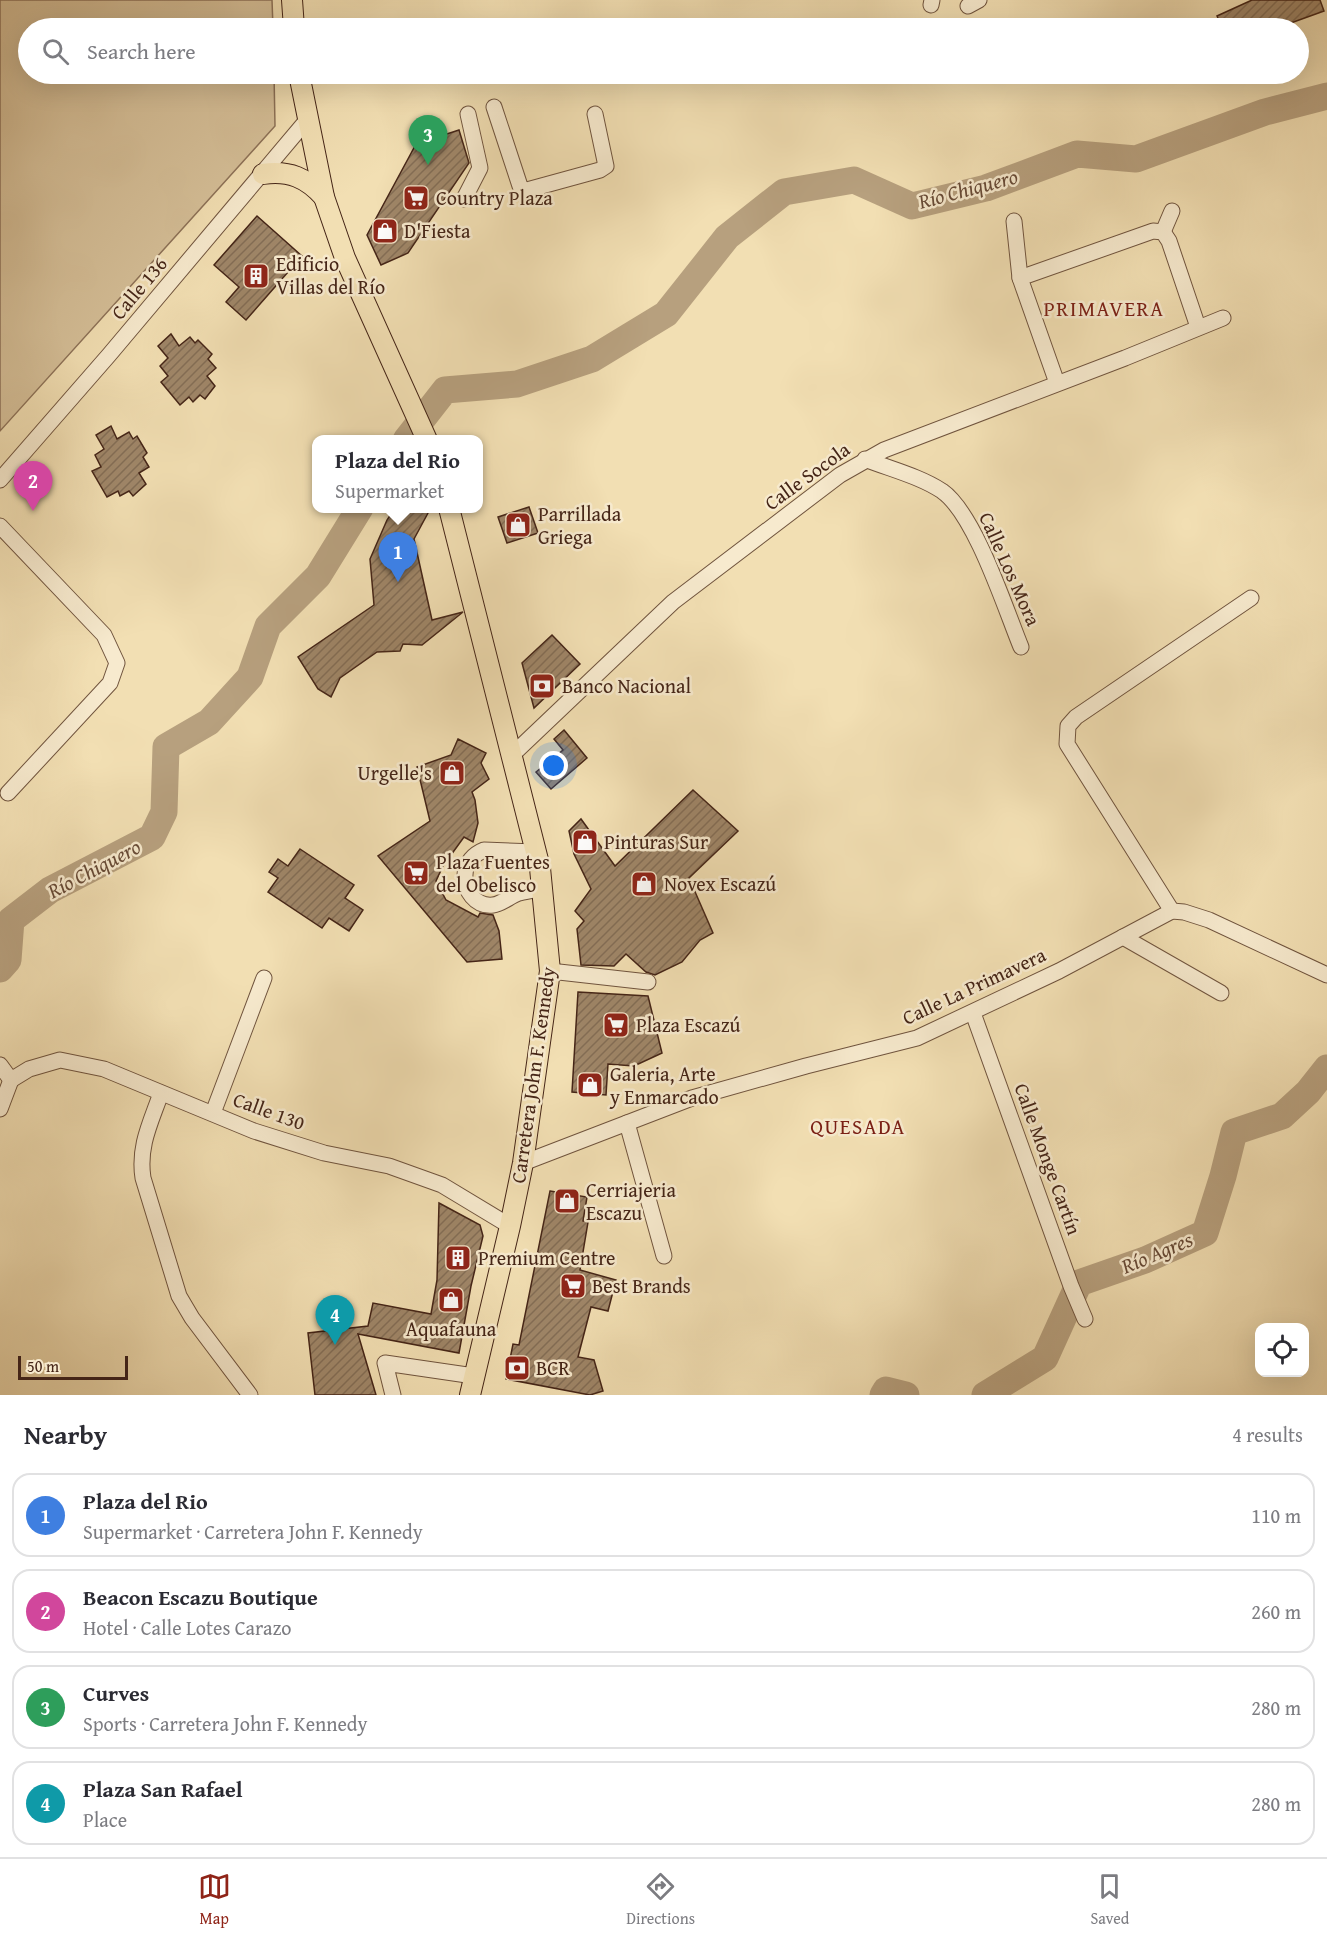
<!DOCTYPE html>
<meta charset="utf-8">
<style>
:root{--surface:#fff;--page:#f2f2f3;--text:#2b2b33;--muted:#7c7c81;--line:#e1e1e2;--accent:#8f2418}
body{margin:0;font-family:"Gentium Book Plus",serif;background:var(--page);color:var(--text)}
.controls{position:absolute;right:18px;bottom:18px;display:grid;overflow:hidden;border-radius:12px;box-shadow:0 6px 24px #0002}
.controls button{width:54px;height:54px;display:grid;place-items:center;padding:0;border:0;border-bottom:2px solid var(--line);background:var(--surface);color:var(--text);font:30px sans-serif}
.scale{position:absolute;left:18px;bottom:15px;width:110px;box-sizing:border-box;padding-left:6px;border:3px solid #452517;border-top:0;font-size:16px;line-height:21px;white-space:nowrap;color:#452517;-webkit-text-stroke:4px #f7eace;paint-order:stroke}
.you{position:absolute;left:554px;top:766px;width:21px;height:21px;margin:-15px;border:4px solid #fff;border-radius:50%;background:#1a73e8;box-shadow:0 0 0 9px #1a73e833}
.badge{display:grid;place-items:center;width:39px;height:39px;border-radius:50%;background:var(--accent);color:#fff;font-size:20px;font-weight:700}
.pin{position:absolute;translate:-50% -50px;filter:drop-shadow(0 2px 3px #0008)}
.pin::after{content:'';position:absolute;top:32px;width:21px;height:18px;background:inherit;clip-path:polygon(0 0,100% 0,50% 100%)}
.popup{position:absolute;left:312px;top:435px;width:171px;height:78px;box-sizing:border-box;display:grid;place-content:center;border-radius:12px;background:var(--surface);filter:drop-shadow(0 2px 4px #0005);font-size:20px;white-space:nowrap;color:var(--muted)}
.popup b{font-size:22px;color:var(--text)}
.popup::after{content:'';position:absolute;left:50%;top:100%;margin-left:-12px;border:12px solid transparent;border-top-color:var(--surface)}
.list{margin:0;padding:0;list-style:none}
h2{display:flex;justify-content:space-between;align-items:center;height:78px;margin:0;padding:0 24px;font-size:26px}
h2 small{font-size:20px;font-weight:400;color:var(--muted)}
.list li{display:grid;grid-template-columns:39px 1fr auto;gap:18px;align-items:center;box-sizing:border-box;height:84px;margin:0 12px 12px;padding:0 12px;border:2px solid var(--line);border-radius:18px}
.list b{display:block;font-size:22px;white-space:nowrap}
.list p{margin:0;font-size:20px;white-space:nowrap;color:var(--muted)}
.list em{font-size:20px;font-style:normal;color:var(--muted)}
.icon{flex:none;width:33px;height:33px;fill:none;stroke:currentColor;stroke-width:2;stroke-linecap:round;stroke-linejoin:round}
.map{position:relative;flex:none;width:1327px;height:1395px;overflow:hidden}
.search{position:absolute;background:var(--surface);box-shadow:0 6px 24px #0002;left:18px;right:18px;top:18px;height:66px;display:flex;align-items:center;gap:15px;box-sizing:border-box;padding:0 21px;border-radius:33px;color:var(--muted);font-size:22px}
.sheet{height:462px;background:var(--surface)}
nav{display:flex;justify-content:space-around;align-items:center;box-sizing:border-box;height:84px;border-top:2px solid var(--line);background:var(--surface);font-size:16px;color:var(--muted)}
nav a{display:grid;justify-items:center;gap:3px}
nav .on{color:var(--accent)}
.map>svg:first-child{display:block}
</style>
<div class="map">
<svg width="1327" height="1395" viewBox="0 0 1327 1395">
<defs>
<pattern id="building-hatch" width="6" height="6" patternUnits="userSpaceOnUse" patternTransform="scale(1.5)"><rect width="6" height="6" fill="#9f8668"/><path d="M-1 1l2-2M0 6l6-6M5 7l2-2" fill="none" stroke="#836d55"/></pattern>
</defs>
<rect width="100%" height="100%" fill="#f2dfb3"/>
<filter id="stains"><feTurbulence type="fractalNoise" baseFrequency=".00333" numOctaves="4"/><feColorMatrix values="0 0 0 0 .2 0 0 0 0 .09 0 0 0 0 .02 0 0 0 .5 -.17"/></filter>
<radialGradient id="worn" r=".72"><stop offset=".6" stop-color="#630" stop-opacity="0"/><stop offset="1" stop-color="#630" stop-opacity=".3"/></radialGradient>
<polygon fill="#d5bf98" stroke="#8d7258" stroke-width="1.5" points="0,0 272,0 273,28 28,28 28,74 274,74 275,126 0,431"/>
<g fill="none" stroke-linecap="round" stroke-linejoin="round">
<g stroke="#b7a07e" stroke-width="27">
<polyline points="406,440 445,390 517,384 592,359 666,314 727,237 784,192 854,180 912,206 986,188 1077,154 1136,159 1265,112 1327,96"/>
<polyline points="0,969 8,960 11,920 50,890 152,837 164,812 166,747 209,722 250,677 268,626 318,576 360,508"/>
<polyline points="883,1395 886,1390 906,1395"/>
<polyline points="985,1395 1045,1358 1079,1283 1145,1260 1205,1233 1223,1176 1234,1132 1282,1116 1308,1092 1327,1068"/>
</g>
</g>
<g fill="url(#building-hatch)" stroke="#452517" stroke-width="1.5">
<polygon points="1252,0 1320,0 1324,11 1277,28 1222,28 1217,16"/>
<polygon points="459,130 469,163 408,253 381,265 367,235 416,144"/>
<polygon points="257,216 302,256 246,320 226,302 239,287 214,265"/>
<polygon points="171,334 179,346 190,337 195,343 198,340 212,354 208,359 216,368 207,376 215,386 205,399 200,395 193,402 189,397 180,405 161,382 168,376 160,366 168,358 158,346"/>
<polygon points="111,426 117,439 129,432 133,439 137,436 147,453 143,457 149,467 139,473 146,484 133,496 129,491 120,496 118,491 107,497 92,471 101,467 95,455 104,449 96,435"/>
<polygon points="529,507 538,533 507,543 498,517"/>
<polygon points="395,508 422,508 428,513 414,539 432,620 463,612 422,645 403,644 400,651 377,652 340,678 331,697 318,689 298,657 374,605 370,559 387,520"/>
<polygon points="552,635 580,664 534,708 522,663"/>
<polygon points="564,730 587,758 551,789 536,772 563,750 554,739"/>
<polygon points="458,739 486,753 481,763 489,779 472,792 475,800 478,823 473,842 464,837 443,866 436,881 446,900 478,917 480,913 493,915 499,931 502,959 467,962 378,856 430,821 417,767 451,755"/>
<polygon points="693,790 738,831 689,878 713,933 700,940 682,962 655,975 646,972 626,954 614,966 581,965 577,929 584,921 575,911 591,889 574,854 569,831 581,819 615,866"/>
<polygon points="300,849 354,885 345,898 363,910 349,931 329,918 322,928 268,892 278,878 269,872 278,859 288,866"/>
<polygon points="578,992 648,996 662,1053 634,1066 608,1064 606,1095 572,1092"/>
<polygon points="550,1191 587,1197 583,1221 588,1222 580,1270 616,1280 608,1311 591,1307 578,1357 594,1360 603,1391 590,1395 506,1379 513,1344 519,1345"/>
<polygon points="439,1203 480,1225 483,1236 471,1286 459,1353 358,1334 376,1395 315,1395 308,1333 368,1326 373,1303 431,1314 437,1280"/>
</g>
<g fill="none" stroke-linecap="round" stroke-linejoin="round">
<g stroke="#70543e" stroke-width="17">
<g id="minor">
<polyline points="931,5 932,0"/>
<polyline points="968,6 979,0"/>
<polyline points="494,107 520,186 523,190 527,190 600,170 606,166 595,114"/>
<polyline points="464,199 480,168 468,114"/>
<polyline points="1014,221 1020,278"/>
<polyline points="1163,232 1172,211"/>
<polyline points="1057,383 1020,278 1153,231 1163,232 1169,241 1198,327"/>
<path d="M865 459C890 469 919 476 942 491 975 514 1005 608 1021 647"/>
<polyline points="0,480 109,355 307,120"/>
<polyline points="0,526 104,635 117,663 110,683 8,793"/>
<polyline points="511,756 673,602 840,475 884,450 1125,358 1223,318"/>
<path d="M536 852 484 850C474 854 465 863 465 875 464 890 475 907 493 905 502 904 510 896 519 893 526 891 535 890 542 889"/>
<polyline points="1172,911 1067,744 1068,726 1076,717 1251,598"/>
<polyline points="1123,937 1221,993"/>
<polyline points="550,971 648,982"/>
<polyline points="973,1013 1071,1286 1085,1319"/>
<polyline points="0,1065 11,1080"/>
<polyline points="11,1080 29,1069 60,1060 104,1069 254,1131 324,1153 389,1166 442,1185 510,1226"/>
<path d="M161 1093C151 1122 138 1146 143 1178L179 1296 192 1318 250 1395"/>
<polyline points="0,1109 11,1080"/>
<polyline points="213,1113 264,978"/>
<polyline points="627,1123 664,1256"/>
<polyline points="523,1163 692,1098 806,1066 917,1038 1059,971 1172,911 1184,912 1209,920 1327,975"/>
<polyline points="393,1395 385,1363 474,1376"/>
</g>
</g>
<g stroke="#452517" stroke-width="22">
<g id="major">
<polyline points="292,0 294,28"/>
<polyline points="299,74 324,197 345,258 427,440"/>
<path d="M263 174C289 170 307 178 324 197"/>
<polyline points="449,508 540,868 550,971 523,1163 510,1226 470,1395"/>
</g>
</g>
<use href="#minor" stroke="#f7eace" stroke-width="15"/>
<use href="#major" stroke="#f2dfb3" stroke-width="20"/>
</g>
<defs>
<g id="supermarket-square" transform="scale(1.35)"><rect x="-9" y="-9" width="18" height="18" rx="4" fill="#8f2418" stroke="#f7eace"/><path d="M-6-5.5h2.5l.6 2H6L4.5 2H-2.5L-4.4-4H-6ZM-1.5 3.2a1.3 1.3 0 1 0 .1 0ZM3 3.2a1.3 1.3 0 1 0 .1 0Z" fill="#fff"/></g>
<g id="shop-square" transform="scale(1.35)"><rect x="-9" y="-9" width="18" height="18" rx="4" fill="#8f2418" stroke="#f7eace"/><path d="M-5-2.5h2.3a2.7 3.5 0 0 1 5.4 0H5L5.5 6h-11ZM-1.5-2.5h3a1.5 2.3 0 0 0-3 0Z" fill="#fff"/></g>
<g id="building-square" transform="scale(1.35)"><rect x="-9" y="-9" width="18" height="18" rx="4" fill="#8f2418" stroke="#f7eace"/><path d="M-4-6H4V6H1V3H-1V6H-4ZM-2.5-4.3h1.7v1.8h-1.7ZM.8-4.3h1.7v1.8H.8ZM-2.5-1h1.7V.8h-1.7ZM.8-1h1.7V.8H.8Z" fill="#fff"/></g>
<g id="bank-square" transform="scale(1.35)"><rect x="-9" y="-9" width="18" height="18" rx="4" fill="#8f2418" stroke="#f7eace"/><path d="M-6-4H6V4H-6ZM0-2.3a2.3 2.3 0 1 0 0 4.6a2.3 2.3 0 1 0 0-4.6Z" fill="#fff"/></g>
</defs>
<g fill-rule="evenodd">
<use href="#supermarket-square" x="416" y="198"/>
<use href="#shop-square" x="385" y="231"/>
<use href="#building-square" x="256" y="276"/>
<use href="#shop-square" x="518" y="525"/>
<use href="#bank-square" x="542" y="686"/>
<use href="#shop-square" x="452" y="773"/>
<use href="#shop-square" x="585" y="842"/>
<use href="#supermarket-square" x="416" y="873"/>
<use href="#shop-square" x="644" y="884"/>
<use href="#supermarket-square" x="616" y="1025"/>
<use href="#shop-square" x="590" y="1085"/>
<use href="#shop-square" x="567" y="1201"/>
<use href="#building-square" x="458" y="1258"/>
<use href="#supermarket-square" x="573" y="1286"/>
<use href="#shop-square" x="451" y="1300"/>
<use href="#bank-square" x="517" y="1368"/>
</g>
<g text-anchor="middle" stroke-width="5" stroke-linejoin="round" paint-order="stroke">
<g font-size="20" fill="#452517" stroke="#f7eace" text-anchor="start">
<text x="436" y="205">Country Plaza</text>
<text x="404" y="238">D'Fiesta</text>
<text x="276" y="271">Edificio<tspan x="276" dy="23">Villas del Río</tspan></text>
<text x="538" y="521">Parrillada<tspan x="538" dy="23">Griega</tspan></text>
<text x="562" y="693">Banco Nacional</text>
<text x="432" y="780" text-anchor="end">Urgelle's</text>
<text x="604" y="849">Pinturas Sur</text>
<text x="436" y="869">Plaza Fuentes<tspan x="436" dy="23">del Obelisco</tspan></text>
<text x="664" y="891">Novex Escazú</text>
<text x="636" y="1032">Plaza Escazú</text>
<text x="610" y="1081">Galeria, Arte<tspan x="610" dy="23">y Enmarcado</tspan></text>
<text x="586" y="1197">Cerriajeria<tspan x="586" dy="23">Escazu</tspan></text>
<text x="478" y="1265">Premium Centre</text>
<text x="592" y="1293">Best Brands</text>
<text x="451" y="1336" text-anchor="middle">Aquafauna</text>
<text x="536" y="1375">BCR</text>
</g>
<g font-size="20" fill="#452517" stroke="#f7eace">
<text transform="translate(139 288) rotate(-50)" y="7">Calle 136</text>
<text transform="translate(807 476) rotate(-36)" y="7">Calle Socola</text>
<text transform="translate(1010 569) rotate(66)" y="7">Calle Los Mora</text>
<text transform="translate(974 986) rotate(-25)" y="7">Calle La Primavera</text>
<text transform="translate(533 1075) rotate(-82)" y="7">Carretera John F. Kennedy</text>
<text transform="translate(269 1111) rotate(20)" y="7">Calle 130</text>
<text transform="translate(1048 1159) rotate(70)" y="7">Calle Monge Cartín</text>
</g>
<g font-size="21" font-style="italic" fill="#674a36" stroke="#f7eace">
<text transform="translate(968 189) rotate(-15)" y="7">Río Chiquero</text>
<text transform="translate(94 869) rotate(-28)" y="7">Río Chiquero</text>
<text transform="translate(1157 1253) rotate(-23)" y="7">Río Agres</text>
</g>
<g font-size="21" letter-spacing="1.5" fill="#7a1f14" stroke="#f7eace">
<text x="1104" y="316">PRIMAVERA</text>
<text x="858" y="1134">QUESADA</text>
</g>
</g>
<rect width="100%" height="100%" filter="url(#stains)"/>
<rect width="100%" height="100%" fill="url(#worn)"/>
</svg>
<div class="controls">
<button><svg class="icon" aria-label="locate" viewBox="0 0 24 24"><circle cx="12" cy="12" r="6"/><path d="M12 2v4M12 18v4M2 12h4M18 12h4"/></svg></button>
</div>
<div class="scale">50 m</div>
<div class="you"></div>
<div class="pin badge" style="left:398px;top:582px;background:#3f7fe0">1</div>
<div class="popup"><b>Plaza del Rio</b>Supermarket</div>
<div class="pin badge" style="left:33px;top:511px;background:#d1479c">2</div>
<div class="pin badge" style="left:428px;top:165px;background:#2e9e5b">3</div>
<div class="pin badge" style="left:335px;top:1345px;background:#0f9aa8">4</div>
<div class="search"><svg class="icon" aria-label="search" viewBox="0 0 24 24"><circle cx="10" cy="10" r="6"/><path d="M15 15l6 6"/></svg>Search here</div>
</div>
<section class="sheet">
<h2>Nearby<small>4 results</small></h2>
<ul class="list">
<li><span class="badge" style="background:#3f7fe0">1</span><div><b>Plaza del Rio</b><p>Supermarket · Carretera John F. Kennedy</p></div><em>110 m</em></li>
<li><span class="badge" style="background:#d1479c">2</span><div><b>Beacon Escazu Boutique</b><p>Hotel · Calle Lotes Carazo</p></div><em>260 m</em></li>
<li><span class="badge" style="background:#2e9e5b">3</span><div><b>Curves</b><p>Sports · Carretera John F. Kennedy</p></div><em>280 m</em></li>
<li><span class="badge" style="background:#0f9aa8">4</span><div><b>Plaza San Rafael</b><p>Place</p></div><em>280 m</em></li>
</ul>
</section>
<nav>
<a class="on"><svg class="icon" aria-label="map" viewBox="0 0 24 24"><path d="M3 6l6-2 6 2 6-2v14l-6 2-6-2-6 2zM9 4v14M15 6v14"/></svg>Map</a>
<a><svg class="icon" aria-label="directions" viewBox="0 0 24 24"><path d="M12 3l9 9-9 9-9-9zM9 14v-3h6M13 9l2 2-2 2"/></svg>Directions</a>
<a><svg class="icon" aria-label="saved" viewBox="0 0 24 24"><path d="M7 4h10v16l-5-4-5 4z"/></svg>Saved</a>
</nav>
